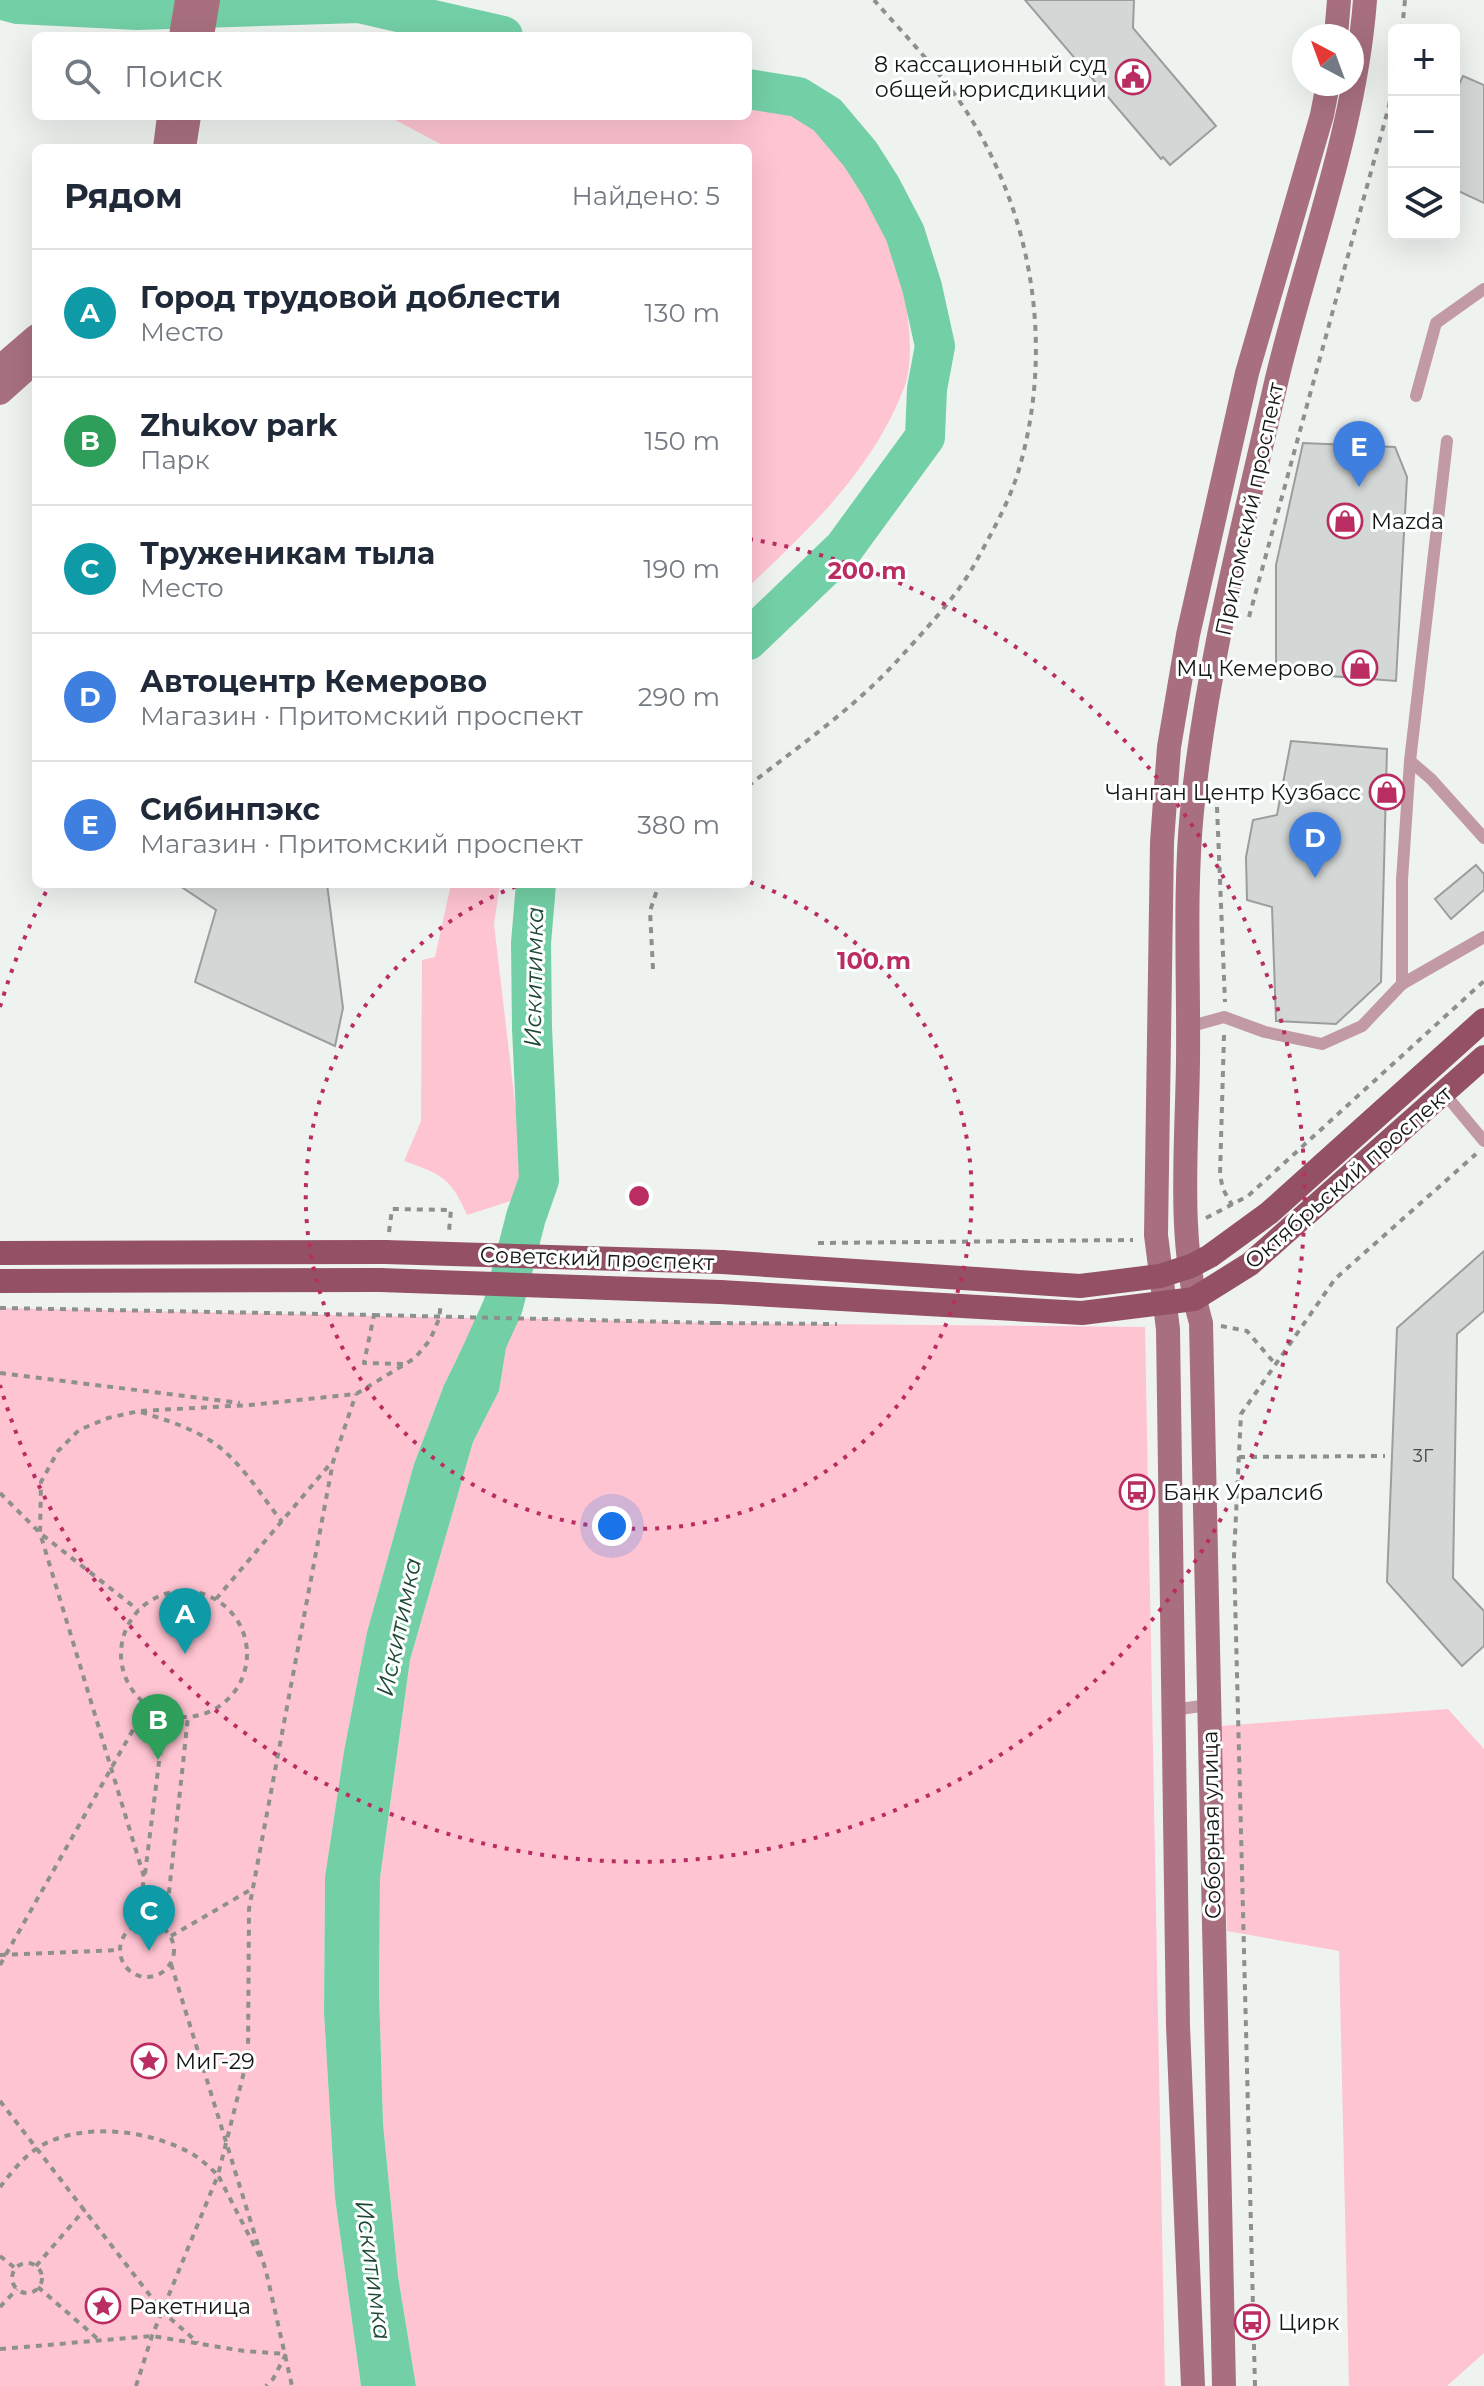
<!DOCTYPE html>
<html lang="ru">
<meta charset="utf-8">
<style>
:root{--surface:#fff;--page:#f6f6f7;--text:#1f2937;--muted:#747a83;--line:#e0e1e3;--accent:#db2777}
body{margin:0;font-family:Montserrat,sans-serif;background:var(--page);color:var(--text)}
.controls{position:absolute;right:24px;top:24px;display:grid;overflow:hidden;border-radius:12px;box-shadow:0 8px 32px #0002}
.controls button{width:72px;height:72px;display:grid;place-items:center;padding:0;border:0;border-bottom:2px solid var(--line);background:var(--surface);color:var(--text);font:40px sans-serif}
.compass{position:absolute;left:1292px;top:24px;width:72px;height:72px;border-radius:50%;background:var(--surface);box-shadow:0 8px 32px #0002;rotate:319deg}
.you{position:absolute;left:612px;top:1526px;width:28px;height:28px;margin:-20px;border:6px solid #fff;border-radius:50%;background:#1a73e8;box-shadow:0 0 0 12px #1a73e833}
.badge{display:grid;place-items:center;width:52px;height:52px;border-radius:50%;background:var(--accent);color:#fff;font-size:26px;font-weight:700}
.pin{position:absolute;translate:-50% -66px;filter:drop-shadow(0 2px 4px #0008)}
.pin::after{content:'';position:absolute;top:42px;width:28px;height:24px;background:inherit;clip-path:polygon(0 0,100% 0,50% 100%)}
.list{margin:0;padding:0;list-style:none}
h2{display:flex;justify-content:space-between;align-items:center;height:104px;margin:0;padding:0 32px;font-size:34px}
h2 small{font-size:26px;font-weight:400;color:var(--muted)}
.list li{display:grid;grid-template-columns:52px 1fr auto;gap:24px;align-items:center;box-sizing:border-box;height:128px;padding:0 32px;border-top:2px solid var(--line)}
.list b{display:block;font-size:30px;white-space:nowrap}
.list p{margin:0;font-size:26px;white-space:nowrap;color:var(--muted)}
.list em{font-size:26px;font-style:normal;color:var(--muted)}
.icon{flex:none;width:44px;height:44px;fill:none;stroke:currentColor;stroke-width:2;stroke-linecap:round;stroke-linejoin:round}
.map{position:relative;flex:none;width:1484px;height:2386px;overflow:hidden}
.search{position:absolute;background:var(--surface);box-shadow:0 8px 32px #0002;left:32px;top:32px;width:720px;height:88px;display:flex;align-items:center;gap:20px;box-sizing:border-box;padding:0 28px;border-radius:12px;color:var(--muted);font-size:30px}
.panel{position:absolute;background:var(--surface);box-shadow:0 8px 32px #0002;left:32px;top:144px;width:720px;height:744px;border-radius:12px}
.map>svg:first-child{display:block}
</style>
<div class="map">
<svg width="1484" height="2386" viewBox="0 0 1484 2386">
<rect width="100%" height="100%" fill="#eff3f0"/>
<g fill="#ffc4d2">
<path d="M759 84C764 85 772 85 777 87 800 96 842 140 856 161 886 209 925 333 904 388 873 469 810 529 748 587V148H448L388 116H748V87Z"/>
<path d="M451 884H500L494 924 526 1196 467 1215C451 1178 441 1174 404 1161L421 1121 422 960 435 957Z"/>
<polygon points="0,1308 477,1318 444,1385 414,1464 367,1632 344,1751 325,1877 324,2013 335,2198 361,2386 0,2386"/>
<polygon points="511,1318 715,1323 1145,1327 1165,2386 416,2386 398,2276 383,2123 379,1990 380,1878 410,1660 473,1442 499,1391"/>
<polygon points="1448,1709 1484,1749 1484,2353 1447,2386 1349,2386 1339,1951 1227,1931 1220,1726"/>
</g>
<polygon fill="#73d0a6" points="477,1318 511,1318 499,1391 473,1442 410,1660 380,1878 379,1990 383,2123 398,2276 416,2386 361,2386 335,2198 324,2013 325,1877 344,1751 367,1632 414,1464 444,1385"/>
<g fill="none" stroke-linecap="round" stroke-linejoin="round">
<g stroke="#73d0a6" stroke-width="40">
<polyline points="2,0 18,4 137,10 359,3 503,36"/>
<polyline points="748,89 798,97 827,115 860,154 881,187 905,233 922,287 935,346 927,389 925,437 844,548 748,640"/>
<polyline points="475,1368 503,1306 526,1217 539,1180 532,1028 531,943 536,884"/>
</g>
</g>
<g fill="#d3d7d5" stroke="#9b9e9c" stroke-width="2">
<polygon points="1025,0 1134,0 1133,28 1216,126 1170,165 1163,157 1161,159"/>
<polygon points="1463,76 1484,85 1484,203 1454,189 1454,95"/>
<polygon points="1303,443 1395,447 1407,477 1396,681 1276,672 1276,565"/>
<polygon points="1291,741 1387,749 1381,982 1336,1024 1276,1021 1272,907 1247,900 1246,857 1253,820 1277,815"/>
<polygon points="1476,865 1484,874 1484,890 1451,919 1435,899"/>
<polygon points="177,884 327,884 343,1008 335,1046 195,982 216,910"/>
<polygon points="1484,1251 1484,1311 1457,1334 1453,1578 1484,1611 1484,1646 1462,1666 1387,1582 1397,1328"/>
</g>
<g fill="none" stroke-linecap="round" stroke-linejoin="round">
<g stroke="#8e908e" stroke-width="4" stroke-dasharray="6 6" stroke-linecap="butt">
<polyline points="1402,30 1405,0"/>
<polyline points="1249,617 1389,106 1394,76"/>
<path d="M748 786C799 746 853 709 897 661 923 632 954 600 973 567 991 534 1012 498 1021 462 1052 348 1034 224 973 122 946 77 908 39 874 0"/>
<polyline points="1217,807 1225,1002"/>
<polyline points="653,969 650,911 659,884"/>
<polyline points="1224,1035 1220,1175 1223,1189 1232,1205"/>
<polyline points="1206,1218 1248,1196 1484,981"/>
<polyline points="389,1232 392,1209 451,1210 449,1231"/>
<polyline points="818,1243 1133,1240"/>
<polyline points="0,1308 374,1315 364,1363 406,1364"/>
<polyline points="715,1323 837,1324"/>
<polyline points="1221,1326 1247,1331 1276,1365"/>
<polyline points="0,1373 240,1403"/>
<path d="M141 1412C166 1420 189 1427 211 1441 240 1460 261 1495 282 1522"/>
<polyline points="1239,1457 1385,1456"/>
<polyline points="0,1493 40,1533 138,1610"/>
<circle cx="184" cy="1654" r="63"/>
<polyline points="216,1599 331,1463"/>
<polyline points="145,1874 165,1714"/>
<circle cx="147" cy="1950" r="27"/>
<polyline points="138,1924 144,1877 40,1533 41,1482 58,1451 79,1430 108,1418 139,1411 250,1405 356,1394 415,1358 430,1340 439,1319 441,1303"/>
<polyline points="165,1929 188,1717"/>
<polyline points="171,1936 252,1889"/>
<polyline points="0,1955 120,1950"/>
<polyline points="171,1964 266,2271 292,2386"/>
<polyline points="0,1965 147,1705"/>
<polyline points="0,2101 162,2311 198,2343"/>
<path d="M0 2187C11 2173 24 2156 39 2147 82 2121 152 2130 194 2155 202 2160 210 2168 218 2175L248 2056 249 1909 333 1462 356 1394"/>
<polyline points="0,2256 15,2268"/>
<circle cx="27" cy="2278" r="15"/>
<polyline points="36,2266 85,2209"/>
<polyline points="38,2287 99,2340"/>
<polyline points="0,2307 17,2289"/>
<polyline points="0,2349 152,2336 244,2351 286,2354 273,2379 266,2386"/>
<polyline points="136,2386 152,2336 218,2175 261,2259"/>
<polyline points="1255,2386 1234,1555 1241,1414 1335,1279 1476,1154"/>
</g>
<g stroke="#c29aa4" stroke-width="12">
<polyline points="1416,396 1436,323 1484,289"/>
<polyline points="1410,761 1431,779 1484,838"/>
<polyline points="1402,984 1484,937"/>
<polyline points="1188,1027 1224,1017 1265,1032 1322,1044 1362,1026 1402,984 1402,880 1410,761 1447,441"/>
<polyline points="1444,1093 1484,1141"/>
<polyline points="1173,1710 1208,1705"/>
</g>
<g stroke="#a8707f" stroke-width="24">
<polyline points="181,36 187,0"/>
<polyline points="202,36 208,0"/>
<polyline points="1336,36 1339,0"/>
<polyline points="165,148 169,116"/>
<polyline points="184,148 189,116"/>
<polyline points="0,367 36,336"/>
<polyline points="0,393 36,361"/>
<polyline points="1193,2386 1178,2026 1168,1329 1156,1235 1162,842 1169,747 1188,635 1247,373 1322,115 1328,84"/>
<path d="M1224 2386 1201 1323C1177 1240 1187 1146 1188 1061 1189 978 1184 894 1192 811 1206 668 1243 527 1275 387 1305 258 1355 133 1365 0"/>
</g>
<g stroke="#945164" stroke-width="24">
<polyline points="0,1253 385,1252"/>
<polyline points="722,1262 1080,1286 1160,1276 1191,1266 1210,1256 1269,1213 1484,1020"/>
<polyline points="0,1281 380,1280"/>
<polyline points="720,1292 1082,1313 1194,1299 1250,1264 1484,1057"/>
</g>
<polyline stroke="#8e908e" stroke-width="4" stroke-dasharray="6 6" stroke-linecap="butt" points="374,1315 715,1323"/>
<g stroke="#945164" stroke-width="24">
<polyline points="385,1252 722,1262"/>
<polyline points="380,1280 720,1292"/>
</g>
</g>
<g fill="none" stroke="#b92d63" stroke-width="4" stroke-dasharray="4 8">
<path d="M750 882A333 333 0 1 1 522 884"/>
<path d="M0 1007A666 666 0 0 1 48 888M749 539A666 666 0 1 1 0 1385"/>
</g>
<defs>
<g id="civic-ring" transform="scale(1.8)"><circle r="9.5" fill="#feffff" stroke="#b92d63" stroke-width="1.5"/><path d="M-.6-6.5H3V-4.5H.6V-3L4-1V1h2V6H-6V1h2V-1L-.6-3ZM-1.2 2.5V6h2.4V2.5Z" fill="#b92d63"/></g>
<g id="shop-ring" transform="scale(1.8)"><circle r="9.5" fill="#feffff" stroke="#b92d63" stroke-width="1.5"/><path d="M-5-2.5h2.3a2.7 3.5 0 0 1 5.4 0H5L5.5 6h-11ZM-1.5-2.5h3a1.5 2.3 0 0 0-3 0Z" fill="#b92d63"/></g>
<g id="bus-ring" transform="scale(1.8)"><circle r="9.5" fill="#feffff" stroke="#b92d63" stroke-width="1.5"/><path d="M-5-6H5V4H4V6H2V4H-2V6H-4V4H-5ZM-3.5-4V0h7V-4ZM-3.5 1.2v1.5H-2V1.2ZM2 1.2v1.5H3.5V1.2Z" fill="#b92d63"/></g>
<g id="sight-ring" transform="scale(1.8)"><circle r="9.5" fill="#feffff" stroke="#b92d63" stroke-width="1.5"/><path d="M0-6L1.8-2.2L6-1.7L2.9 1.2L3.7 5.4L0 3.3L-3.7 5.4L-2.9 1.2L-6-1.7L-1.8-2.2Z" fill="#b92d63"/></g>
</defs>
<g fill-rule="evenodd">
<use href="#civic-ring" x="1133" y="77"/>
<use href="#shop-ring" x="1345" y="521"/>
<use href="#shop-ring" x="1360" y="668"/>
<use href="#shop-ring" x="1387" y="792"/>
<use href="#bus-ring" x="1137" y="1492"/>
<use href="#sight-ring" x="149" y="2061"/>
<use href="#sight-ring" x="103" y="2306"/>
<use href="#bus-ring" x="1252" y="2322"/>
</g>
<g text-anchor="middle" stroke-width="6" stroke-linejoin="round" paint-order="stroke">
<g font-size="18" fill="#444645">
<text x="1423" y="1462">3Г</text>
</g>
<g font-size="22" fill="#151615" stroke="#feffff" text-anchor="start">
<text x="1107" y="72" text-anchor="end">8 кассационный суд<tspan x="1107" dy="25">общей юрисдикции</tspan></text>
<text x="1371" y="529">Mazda</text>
<text x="1334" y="676" text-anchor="end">Мц Кемерово</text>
<text x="1361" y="800" text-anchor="end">Чанган Центр Кузбасс</text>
<text x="1163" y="1500">Банк Уралсиб</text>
<text x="175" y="2069">МиГ-29</text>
<text x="129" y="2314">Ракетница</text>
<text x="1278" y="2330">Цирк</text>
</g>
<g font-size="22" fill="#151615" stroke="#feffff">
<text transform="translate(1249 509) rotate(-78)" y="8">Притомский проспект</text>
<text transform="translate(1348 1177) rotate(-41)" y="8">Октябрьский проспект</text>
<text transform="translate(597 1258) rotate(2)" y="8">Советский проспект</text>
<text transform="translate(1211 1825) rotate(-91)" y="8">Соборная улица</text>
</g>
<g font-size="24" font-style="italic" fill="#1e4735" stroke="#feffff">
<text transform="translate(534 977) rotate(-89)" y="8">Искитимка</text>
<text transform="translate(399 1627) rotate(-78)" y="8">Искитимка</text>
<text transform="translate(373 2270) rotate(82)" y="8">Искитимка</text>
</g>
</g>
<circle cx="639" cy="1196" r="12" fill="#b92d63" stroke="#feffff" stroke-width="4"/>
<g font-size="24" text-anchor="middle" font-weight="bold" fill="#b92d63" stroke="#feffff" stroke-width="6" stroke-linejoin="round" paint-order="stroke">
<text x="867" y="579">200 m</text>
<text x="874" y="969">100 m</text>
</g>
</svg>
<div class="controls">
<button>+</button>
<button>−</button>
<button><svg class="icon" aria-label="layers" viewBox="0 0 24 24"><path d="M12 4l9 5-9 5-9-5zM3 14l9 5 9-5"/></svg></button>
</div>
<svg class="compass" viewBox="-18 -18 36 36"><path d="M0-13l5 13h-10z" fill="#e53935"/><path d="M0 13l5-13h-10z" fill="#747a83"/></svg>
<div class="you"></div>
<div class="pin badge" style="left:185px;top:1654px;background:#0f9aa8">A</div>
<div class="pin badge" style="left:158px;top:1760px;background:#2e9e5b">B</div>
<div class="pin badge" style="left:149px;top:1951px;background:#0f9aa8">C</div>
<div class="pin badge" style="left:1315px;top:878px;background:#3f7fe0">D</div>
<div class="pin badge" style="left:1359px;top:487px;background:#3f7fe0">E</div>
<div class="search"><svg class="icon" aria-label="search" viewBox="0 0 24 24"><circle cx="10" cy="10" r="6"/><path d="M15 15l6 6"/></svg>Поиск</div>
<section class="panel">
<h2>Рядом<small>Найдено: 5</small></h2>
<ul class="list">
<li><span class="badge" style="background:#0f9aa8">A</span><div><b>Город трудовой доблести</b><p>Место</p></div><em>130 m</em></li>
<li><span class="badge" style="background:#2e9e5b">B</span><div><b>Zhukov park</b><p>Парк</p></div><em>150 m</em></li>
<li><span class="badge" style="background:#0f9aa8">C</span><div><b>Труженикам тыла</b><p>Место</p></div><em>190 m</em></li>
<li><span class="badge" style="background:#3f7fe0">D</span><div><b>Автоцентр Кемерово</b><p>Магазин · Притомский проспект</p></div><em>290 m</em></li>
<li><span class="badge" style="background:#3f7fe0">E</span><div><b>Сибинпэкс</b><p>Магазин · Притомский проспект</p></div><em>380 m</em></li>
</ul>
</section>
</div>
